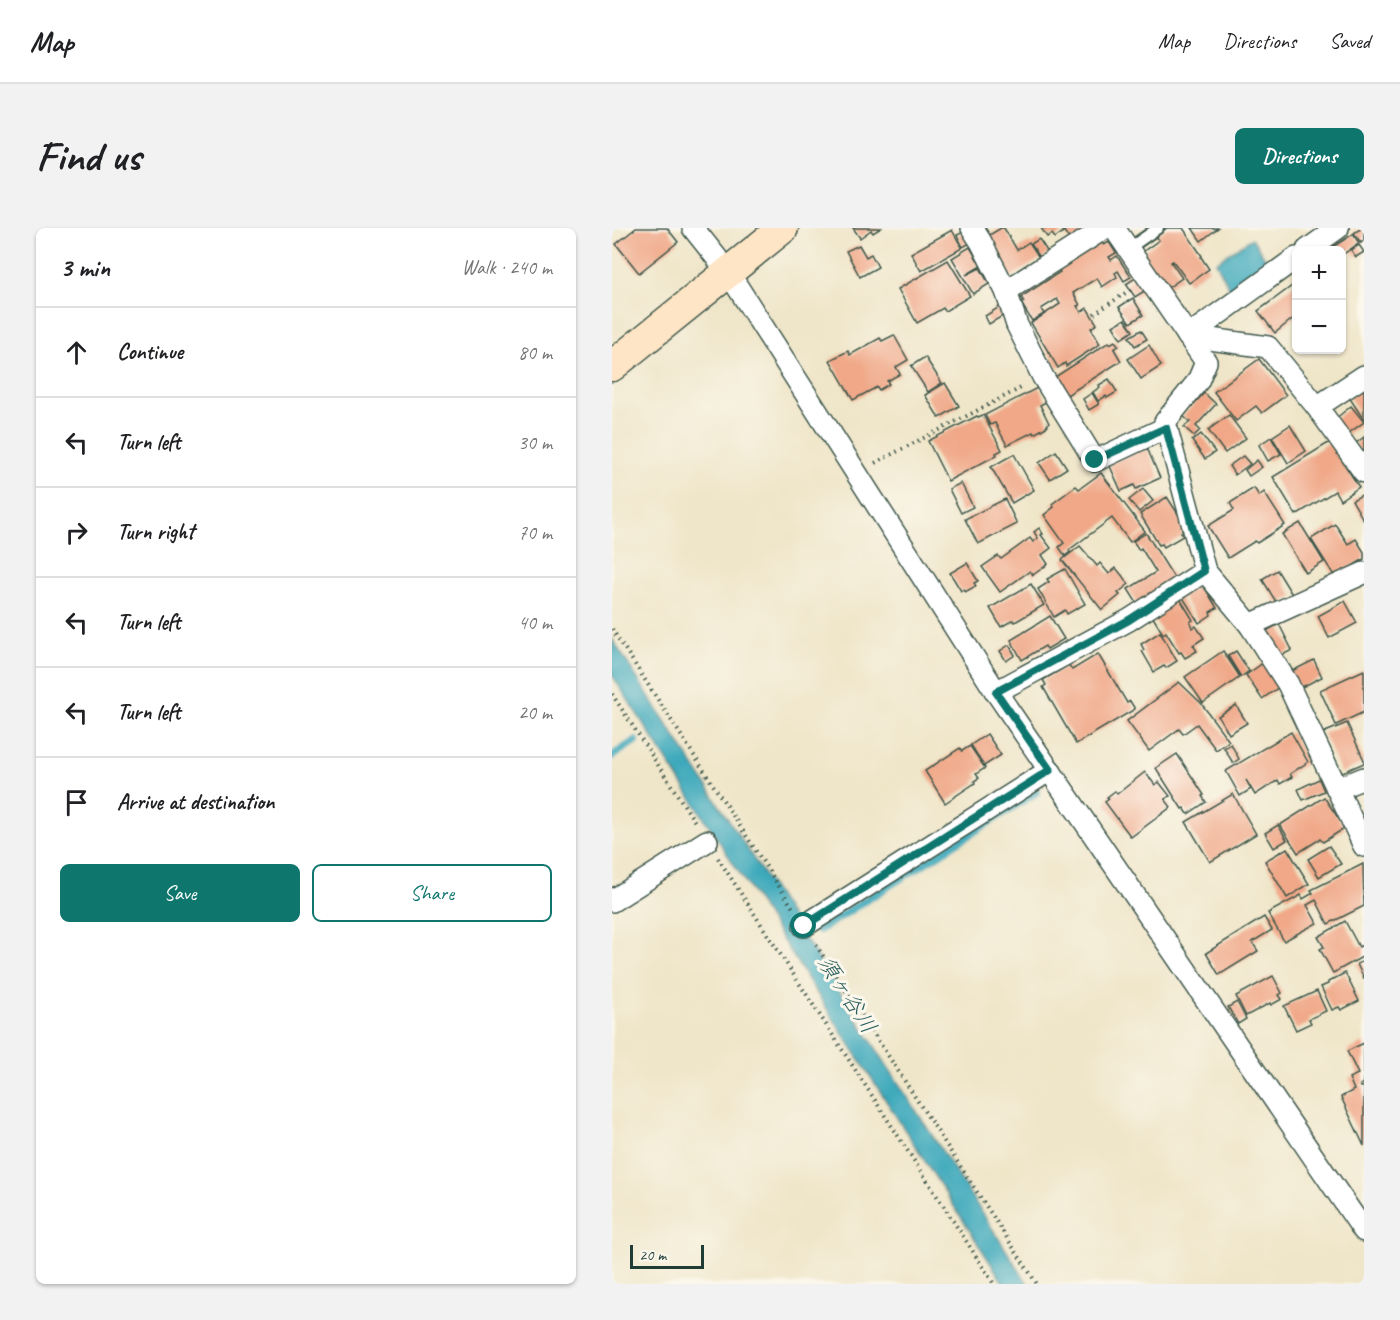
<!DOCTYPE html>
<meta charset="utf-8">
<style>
:root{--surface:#fff;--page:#f2f2f2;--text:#202124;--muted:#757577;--line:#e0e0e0;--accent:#0f766e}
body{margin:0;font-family:Caveat,"Klee One",sans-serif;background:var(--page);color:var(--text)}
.controls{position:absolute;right:18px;top:18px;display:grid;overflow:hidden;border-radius:9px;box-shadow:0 2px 4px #0004}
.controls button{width:54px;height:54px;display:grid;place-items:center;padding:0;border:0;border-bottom:2px solid var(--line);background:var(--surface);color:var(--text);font:30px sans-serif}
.scale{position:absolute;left:18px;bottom:15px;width:74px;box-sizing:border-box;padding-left:6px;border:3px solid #1f3d34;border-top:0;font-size:16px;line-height:21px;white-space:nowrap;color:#1f3d34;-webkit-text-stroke:4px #fbf7ec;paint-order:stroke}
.stop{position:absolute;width:18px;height:18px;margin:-14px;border:4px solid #0f766e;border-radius:50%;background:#fff}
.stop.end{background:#0f766e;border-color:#fff;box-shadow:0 2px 6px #0008}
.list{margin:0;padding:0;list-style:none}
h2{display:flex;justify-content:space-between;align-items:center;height:78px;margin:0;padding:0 24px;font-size:26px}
h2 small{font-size:20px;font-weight:400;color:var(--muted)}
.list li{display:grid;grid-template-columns:39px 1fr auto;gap:18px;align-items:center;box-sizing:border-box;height:90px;padding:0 24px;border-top:2px solid var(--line)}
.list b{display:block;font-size:22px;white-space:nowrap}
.list em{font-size:20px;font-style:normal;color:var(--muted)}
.actions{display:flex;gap:12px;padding:18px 24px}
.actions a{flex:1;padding:14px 0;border:2px solid var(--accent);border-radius:9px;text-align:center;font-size:21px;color:var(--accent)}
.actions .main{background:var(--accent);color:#fff}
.icon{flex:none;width:33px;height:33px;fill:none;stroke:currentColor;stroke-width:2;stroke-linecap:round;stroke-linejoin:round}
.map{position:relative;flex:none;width:752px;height:1056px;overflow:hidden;border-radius:9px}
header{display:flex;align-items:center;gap:36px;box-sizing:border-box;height:84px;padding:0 30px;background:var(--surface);border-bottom:2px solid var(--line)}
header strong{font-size:28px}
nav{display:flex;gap:33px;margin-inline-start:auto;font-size:21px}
.intro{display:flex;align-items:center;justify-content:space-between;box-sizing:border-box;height:144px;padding:0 36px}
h1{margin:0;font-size:42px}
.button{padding:15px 27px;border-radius:9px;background:var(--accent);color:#fff;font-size:21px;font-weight:700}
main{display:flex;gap:36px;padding:0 36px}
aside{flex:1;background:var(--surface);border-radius:9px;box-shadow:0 2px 4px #0004}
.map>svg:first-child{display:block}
</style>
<header>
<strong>Map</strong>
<nav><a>Map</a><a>Directions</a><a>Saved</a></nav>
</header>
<div class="intro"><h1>Find us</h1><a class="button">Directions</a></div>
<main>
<aside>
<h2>3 min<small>Walk · 240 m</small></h2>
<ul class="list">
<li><svg class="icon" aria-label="ahead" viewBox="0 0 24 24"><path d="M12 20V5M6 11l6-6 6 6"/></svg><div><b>Continue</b></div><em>80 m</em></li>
<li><svg class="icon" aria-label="left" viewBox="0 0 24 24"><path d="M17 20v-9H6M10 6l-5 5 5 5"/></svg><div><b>Turn left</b></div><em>30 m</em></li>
<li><svg class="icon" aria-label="right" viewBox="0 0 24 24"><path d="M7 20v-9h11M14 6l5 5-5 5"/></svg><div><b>Turn right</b></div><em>70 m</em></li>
<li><svg class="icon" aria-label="left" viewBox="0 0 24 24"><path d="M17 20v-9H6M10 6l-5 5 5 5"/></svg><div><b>Turn left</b></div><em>40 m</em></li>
<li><svg class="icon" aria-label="left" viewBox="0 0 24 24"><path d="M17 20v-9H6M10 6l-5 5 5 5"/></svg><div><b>Turn left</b></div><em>20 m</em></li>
<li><svg class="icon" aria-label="arrive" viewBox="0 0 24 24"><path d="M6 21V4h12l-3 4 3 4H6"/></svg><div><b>Arrive at destination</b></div></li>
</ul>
<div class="actions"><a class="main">Save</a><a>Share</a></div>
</aside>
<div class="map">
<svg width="752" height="1056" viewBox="0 0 752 1056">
<rect width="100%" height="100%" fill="#fbf7ec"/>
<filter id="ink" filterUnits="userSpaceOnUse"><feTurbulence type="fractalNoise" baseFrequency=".0167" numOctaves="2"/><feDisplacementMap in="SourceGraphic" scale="12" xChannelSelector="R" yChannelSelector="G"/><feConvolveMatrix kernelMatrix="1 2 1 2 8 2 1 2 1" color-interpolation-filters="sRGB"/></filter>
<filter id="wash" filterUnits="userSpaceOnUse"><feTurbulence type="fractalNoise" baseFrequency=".008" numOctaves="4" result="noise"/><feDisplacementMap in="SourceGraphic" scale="24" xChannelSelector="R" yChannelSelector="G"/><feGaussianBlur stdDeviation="1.35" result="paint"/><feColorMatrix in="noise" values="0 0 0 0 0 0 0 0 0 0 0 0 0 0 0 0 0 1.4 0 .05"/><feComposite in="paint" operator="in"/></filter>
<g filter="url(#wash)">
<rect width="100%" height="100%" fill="#efe5c8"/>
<g fill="#3ca9bb" stroke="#2e7378" stroke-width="1.5">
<polygon points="640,10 658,38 619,64 604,34"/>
<polygon points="0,411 416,1056 392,1056 0,447"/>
</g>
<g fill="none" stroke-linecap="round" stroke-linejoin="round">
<g stroke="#3ca9bb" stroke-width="8">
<polyline points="0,528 23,513"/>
<polyline points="207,702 424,564"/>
</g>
</g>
<g id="blocks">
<g fill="#f0a888">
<polygon points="24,0 55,0 66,14 27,45 4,16"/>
<polygon points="241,0 269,0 261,5 259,2 248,10"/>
<polygon points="389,0 392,0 405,22 417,14 428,31 399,49 374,9"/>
<polygon points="429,0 448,0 451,4 443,10 440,6 435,9"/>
<polygon points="450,0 481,0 459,14"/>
<polygon points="555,0 571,0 590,28 589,29 597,41 577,55 561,33 559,34 570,50 554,61 529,25 547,12 544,8"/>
<polygon points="580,0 606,0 589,13"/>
<polygon points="750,0 752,0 752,12 749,15 742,5"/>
<polygon points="340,2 350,20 309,43 299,25"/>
<polygon points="354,3 360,14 351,19 345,7"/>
<polygon points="741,6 747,15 730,27 730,22 716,22"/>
<polygon points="427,11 437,26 429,31 419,16"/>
<polygon points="497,14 504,25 497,29 499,32 505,28 519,49 512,53 506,43 503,45 505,49 490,59 485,50 461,65 468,77 465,78 469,84 475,80 485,96 479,100 488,116 454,138 453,135 446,140 419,95 448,76 445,71 429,81 432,86 420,93 409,75 412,74 409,69 448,44 447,42 490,15 492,17"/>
<polygon points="247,17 254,29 259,26 266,39 248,49 234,23"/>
<polygon points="747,17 752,24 744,29 739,22"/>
<polygon points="358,19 369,38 354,47 368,40 377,56 361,66 340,30"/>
<polygon points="336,32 358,68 333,83 331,80 305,95 286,61"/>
<polygon points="525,49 534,62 523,69 514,56"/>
<polygon points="684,55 684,88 663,105 646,83"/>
<polygon points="521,70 531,87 518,95 507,79"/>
<polygon points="389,78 394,86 377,96 373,88"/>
<polygon points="513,91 521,103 509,111 501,98"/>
<polygon points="529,102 535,111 523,118 517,109"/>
<polygon points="282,107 296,132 284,139 288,146 275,153 277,156 267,162 265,159 241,172 218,132 236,123 238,127 268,110 270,113"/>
<polygon points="503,113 507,118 502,121 509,133 455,167 443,149 497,114 498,116"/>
<polygon points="537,117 549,138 529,151 516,131"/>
<polygon points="313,129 330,155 316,164 299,138"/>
<polygon points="647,131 674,167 650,185 644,178 624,193 602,164"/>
<polygon points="497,151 505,164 495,170 494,168 486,173 481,164 488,159 487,157"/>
<polygon points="333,155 347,178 327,190 313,167"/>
<polygon points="427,159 434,174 428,177 437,195 435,197 436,198 422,206 421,204 395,217 383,195 378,197 373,187"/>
<polygon points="752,159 752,192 737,169"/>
<polygon points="480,165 487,176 477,182 471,171"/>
<polygon points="592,165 604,176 584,198 588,202 582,208 572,199 578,194 571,188"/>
<polygon points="739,178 752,194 734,207 722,192"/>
<polygon points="371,187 390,222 384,225 385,227 336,253 316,213 365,188 366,189"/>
<polygon points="617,187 634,210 613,225 596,202"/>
<polygon points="678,197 694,223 676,235 660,209"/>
<polygon points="589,206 603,224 593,231 580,213"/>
<polygon points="659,209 669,226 656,233 647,217"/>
<polygon points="752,209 752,227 743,216"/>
<polygon points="718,214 747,259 728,272 723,263 684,287 661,249"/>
<polygon points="535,220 548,250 524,261 522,257 509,263 497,236"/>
<polygon points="444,223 455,240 438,251 427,235"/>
<polygon points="402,226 422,262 400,275 379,239"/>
<polygon points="631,228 638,236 623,247 617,238"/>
<polygon points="645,232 650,239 637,248 633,242"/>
<polygon points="489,245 533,303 518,314 500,290 457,322 458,324 453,328 447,319 452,315 432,287 442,279 440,276 464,258 467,261"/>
<polygon points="349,255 361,279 349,285 337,261"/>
<polygon points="642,260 647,268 652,264 673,297 645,315 643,313 616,330 596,298 622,282 618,275"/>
<polygon points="531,261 541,273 527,284 517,272"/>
<polygon points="752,266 752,293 740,272"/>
<polygon points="555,269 568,289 569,288 575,298 570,301 571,303 569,304 571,308 552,319 550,316 547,317 528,286"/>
<polygon points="393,271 405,296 366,316 353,291"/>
<polygon points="688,295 712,334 694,345 670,306"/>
<polygon points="723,296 736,316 744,311 752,324 752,331 723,349 699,311"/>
<polygon points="427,300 431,306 429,307 439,320 430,327 436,336 421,347 418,343 388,364 370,339 386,328 389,331 418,310 421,314 426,310 422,304"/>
<polygon points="534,305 564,353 526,377 516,361 544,344 529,320 527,322 521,313"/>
<polygon points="468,318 485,338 488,335 497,346 504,340 517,356 506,365 508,367 490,382 450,332"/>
<polygon points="355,335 366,353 362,355 364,358 353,364 352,361 349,363 338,345"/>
<polygon points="453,341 473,376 455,386 453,382 442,389 426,361 437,354 435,351"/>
<polygon points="665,342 681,368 666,377 650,351"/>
<polygon points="590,355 605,380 598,384 599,387 587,395 570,368"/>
<polygon points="419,356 432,377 403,394 401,392 389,399 378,380"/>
<polygon points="567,369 581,392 578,394 581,400 584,398 592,410 581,417 585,423 573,430 569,424 567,425 554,404 551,406 539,386"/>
<polygon points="733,373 745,395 717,410 706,388"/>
<polygon points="438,388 452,411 435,421 433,418 410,432 399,412"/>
<polygon points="667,396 680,422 667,429 654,403"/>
<polygon points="548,404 565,433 554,440 552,438 542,444 530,423 532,422 529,416"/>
<polygon points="397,417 403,427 394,433 388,423"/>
<polygon points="611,423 628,449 591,475 573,449"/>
<polygon points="624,423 637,443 629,449 616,428"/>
<polygon points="486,426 515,475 518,473 523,481 464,516 431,459 434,457 431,452 457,437 460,442"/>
<polygon points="702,432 710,449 688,460 676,445"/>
<polygon points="651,435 667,459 650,471 634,447"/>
<polygon points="752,442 752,484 724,497 708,462"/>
<polygon points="567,454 589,475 617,513 604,522 585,496 571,506 567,501 537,523 515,493"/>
<polygon points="624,477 635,495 617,506 606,488"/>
<polygon points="735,495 752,532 752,535 729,545 711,505"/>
<polygon points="679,504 696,534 678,546 680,549 668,556 666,552 643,567 634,552 639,561 628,568 614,543"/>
<polygon points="375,506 389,527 372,538 359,517"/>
<polygon points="619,516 627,531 621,535 612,520"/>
<polygon points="358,518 373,540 364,546 367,550 362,553 363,555 333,575 313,543 348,520 350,523"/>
<polygon points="565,526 592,567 590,568 594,574 576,586 572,580 570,581 544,540"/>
<polygon points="533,544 543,557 547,554 558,568 553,571 559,579 519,609 493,574 497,571 495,569 503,563 505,566"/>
<polygon points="707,551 712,563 691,572 686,561"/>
<polygon points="621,566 644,606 598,634 574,594"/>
<polygon points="712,569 733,600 711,614 708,611 686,625 668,597"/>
<polygon points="666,597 675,612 662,620 653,605"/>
<polygon points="717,618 729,636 707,649 696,631"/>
<polygon points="675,620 697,656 675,670 653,633"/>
<polygon points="751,636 752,678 716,696 704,672 695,677 705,695 672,713 656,685 689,667 691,671 701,665 699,662"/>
<polygon points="652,689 660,702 640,714 646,723 607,747 594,725"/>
<polygon points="733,693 747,719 752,716 752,728 721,745 708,721 712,719 706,709"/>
<polygon points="752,733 752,751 745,736"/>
<polygon points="733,745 747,773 729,782 727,779 720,782 709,759 716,756 716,754"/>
<polygon points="661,748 670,765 667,767 670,771 659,777 658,775 634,788 624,768"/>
<polygon points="705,763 714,783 697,791 699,795 684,802 672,778"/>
<polygon points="625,774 634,791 626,796 616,779"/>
<polygon points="752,815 752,855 748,857 749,859 752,858 752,918 729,869 742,862 737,850 746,846 735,823"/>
</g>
</g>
</g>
<g filter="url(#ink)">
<use href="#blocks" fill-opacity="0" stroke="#3e564a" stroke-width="1.5"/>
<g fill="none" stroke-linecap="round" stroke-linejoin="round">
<g stroke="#3e564a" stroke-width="14">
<polyline id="lane" points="516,21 546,0"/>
</g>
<g stroke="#3e564a" stroke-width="24">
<g id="street">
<polyline points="81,0 116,44 384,464 752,1003"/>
<polyline points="360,0 369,14 394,63 405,97 431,149 483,233 553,200"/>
<polyline points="502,0 594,134 586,153 553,194 593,343 638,397 676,456 752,618"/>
<polyline points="695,22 726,0"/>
<polyline points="394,63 493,0"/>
<polyline points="576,108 656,119 705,179 752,244"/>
<polyline points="576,108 684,30"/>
<polyline points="705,179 752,148"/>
<polyline points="638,397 752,345"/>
<polyline points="384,464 517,392 593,343"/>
<polyline points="725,561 752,550"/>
<polyline points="0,673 95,613"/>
<polyline points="192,698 438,542"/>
</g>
</g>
<g stroke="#3e564a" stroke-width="33">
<polyline id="secondary" points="0,138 171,0"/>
</g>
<g stroke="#3e564a" stroke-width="4" stroke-dasharray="1.5 4.5" stroke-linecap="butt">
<polyline points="482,86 518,62"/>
<polyline points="263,235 411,159"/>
<polyline points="0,401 181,680"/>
<polyline points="0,466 83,594"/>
<polyline points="106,630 382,1056"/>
<polyline points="204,717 425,1056"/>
</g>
<use href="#lane" stroke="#fff" stroke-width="10"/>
<use href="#street" stroke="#fff" stroke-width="21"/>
<use href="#secondary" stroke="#fee5c5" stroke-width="30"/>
</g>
</g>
<g fill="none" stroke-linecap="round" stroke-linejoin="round" filter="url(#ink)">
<polyline stroke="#0f766e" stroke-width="8" points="192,698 438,542 384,464 517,392 592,343 554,200 483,232"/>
</g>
<g text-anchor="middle" stroke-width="6" stroke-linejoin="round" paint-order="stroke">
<g font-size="22" font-style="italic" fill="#285d5c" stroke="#fbf7ec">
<text transform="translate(236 766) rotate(57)" y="8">須ヶ谷川</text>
</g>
</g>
</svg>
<div class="controls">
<button>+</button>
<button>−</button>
</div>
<div class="scale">20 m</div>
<div class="stop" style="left:192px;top:698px"></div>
<div class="stop end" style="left:483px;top:232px"></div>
</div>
</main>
